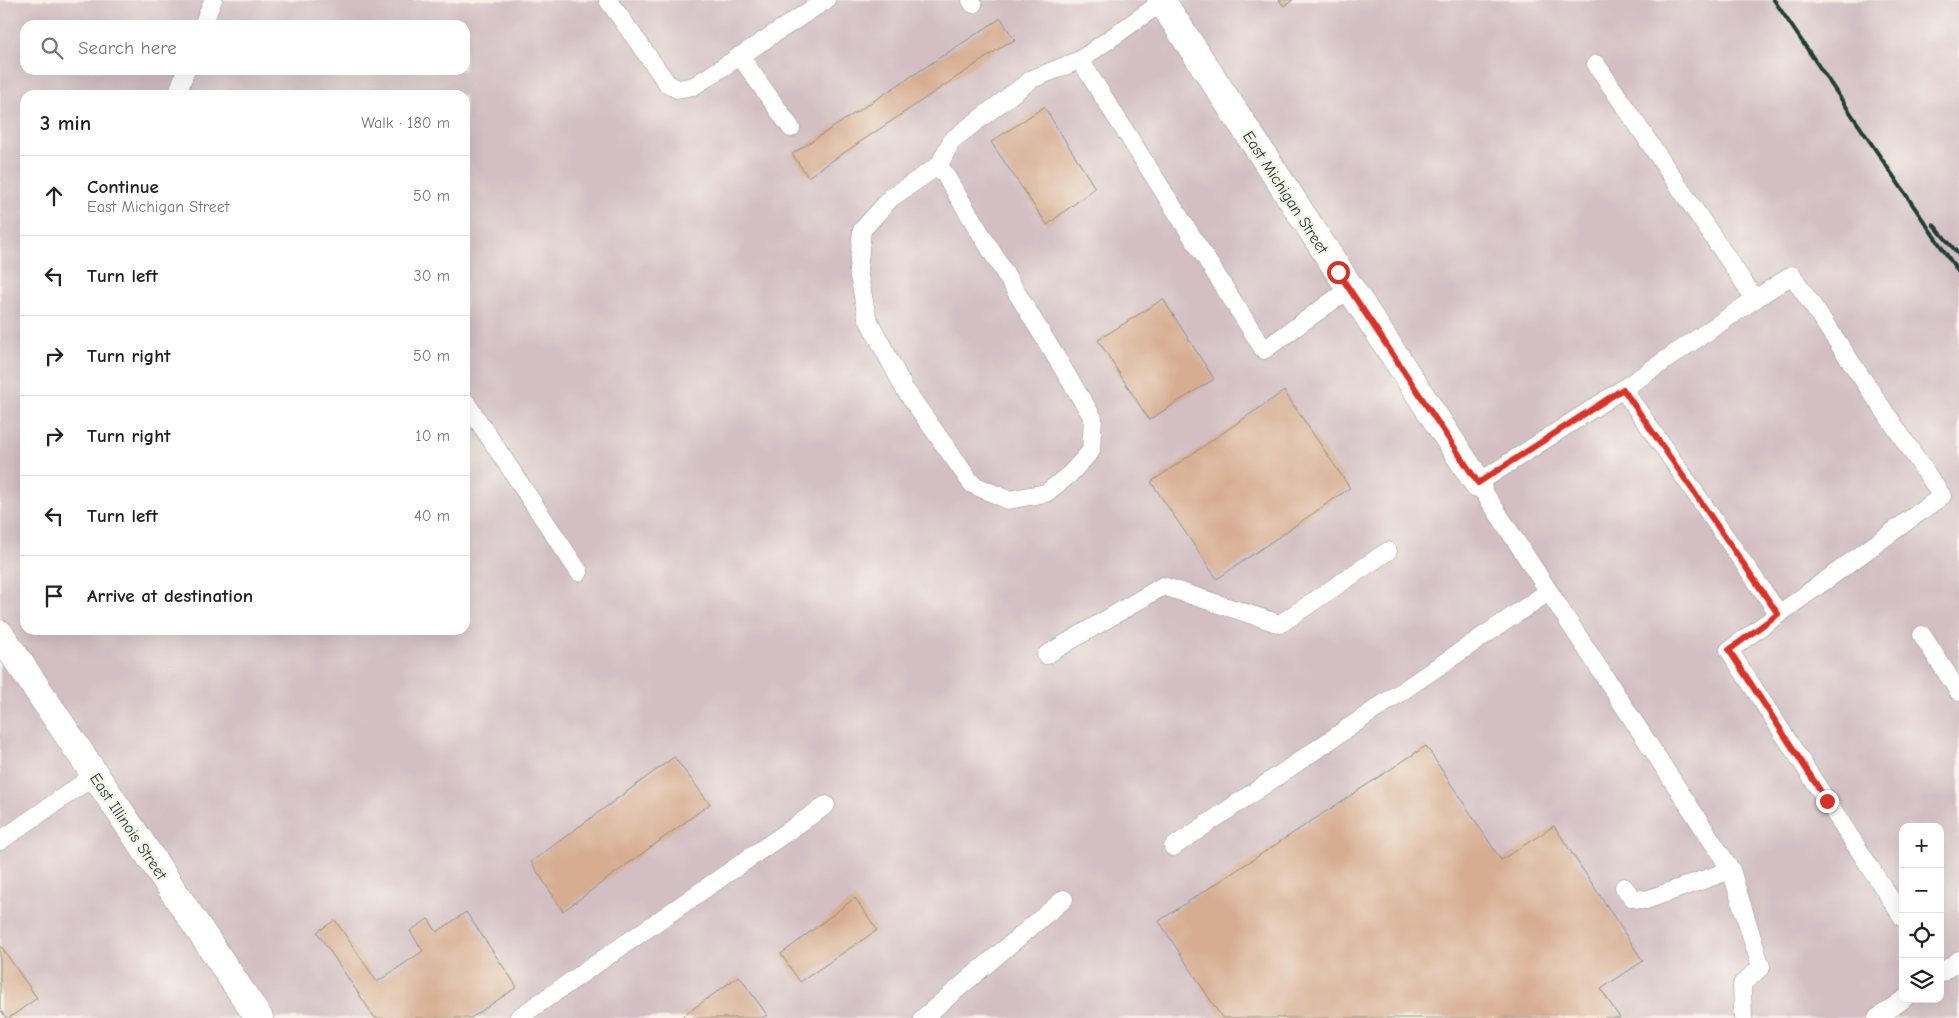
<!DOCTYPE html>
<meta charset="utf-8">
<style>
:root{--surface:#fff;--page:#f2f2f2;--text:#222;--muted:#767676;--line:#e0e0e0}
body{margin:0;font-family:"Comic Neue",sans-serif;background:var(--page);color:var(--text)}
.controls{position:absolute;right:15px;bottom:15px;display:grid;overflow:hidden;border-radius:10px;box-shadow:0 5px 20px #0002}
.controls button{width:45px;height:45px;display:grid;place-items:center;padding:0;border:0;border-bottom:1px solid var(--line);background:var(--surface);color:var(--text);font:25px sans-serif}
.stop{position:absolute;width:15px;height:15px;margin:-11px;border:4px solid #d93025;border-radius:50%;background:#fff}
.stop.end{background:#d93025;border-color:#fff;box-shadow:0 1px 5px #0008}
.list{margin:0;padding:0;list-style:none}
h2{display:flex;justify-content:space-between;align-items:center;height:65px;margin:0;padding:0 20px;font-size:21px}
h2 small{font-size:16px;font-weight:400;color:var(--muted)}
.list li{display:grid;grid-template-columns:32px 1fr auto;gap:15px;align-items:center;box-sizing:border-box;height:80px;padding:0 20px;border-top:1px solid var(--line)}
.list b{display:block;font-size:19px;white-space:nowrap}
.list p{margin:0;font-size:16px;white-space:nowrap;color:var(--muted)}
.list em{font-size:16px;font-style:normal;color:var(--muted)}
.icon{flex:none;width:28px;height:28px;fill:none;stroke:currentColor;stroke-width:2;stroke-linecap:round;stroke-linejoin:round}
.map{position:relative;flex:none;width:1959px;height:1018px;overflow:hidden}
.search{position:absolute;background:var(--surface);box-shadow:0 5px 20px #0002;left:20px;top:20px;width:450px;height:55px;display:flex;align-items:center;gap:12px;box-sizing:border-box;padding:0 18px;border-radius:15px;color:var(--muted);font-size:19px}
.panel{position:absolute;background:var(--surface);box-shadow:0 5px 20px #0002;left:20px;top:90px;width:450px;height:545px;border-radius:15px}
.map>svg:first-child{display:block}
</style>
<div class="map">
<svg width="1959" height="1018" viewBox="0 0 1959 1018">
<rect width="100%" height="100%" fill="#f7f3e8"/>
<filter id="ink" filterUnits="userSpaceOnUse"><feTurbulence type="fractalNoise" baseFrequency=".02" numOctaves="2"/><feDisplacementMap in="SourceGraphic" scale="10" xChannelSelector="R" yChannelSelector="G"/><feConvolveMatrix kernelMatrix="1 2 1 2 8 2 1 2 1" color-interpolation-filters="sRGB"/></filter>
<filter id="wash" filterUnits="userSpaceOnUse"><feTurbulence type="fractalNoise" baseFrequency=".0096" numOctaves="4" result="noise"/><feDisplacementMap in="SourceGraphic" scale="20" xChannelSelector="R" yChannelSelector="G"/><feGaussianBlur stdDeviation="1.12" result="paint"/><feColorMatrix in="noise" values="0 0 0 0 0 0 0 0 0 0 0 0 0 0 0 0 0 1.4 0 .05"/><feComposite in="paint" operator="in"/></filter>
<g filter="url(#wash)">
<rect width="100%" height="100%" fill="#f3ead5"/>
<path fill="#d2bec3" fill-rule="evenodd" d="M0 0H1959V1018H0ZM25 25H465V70H25ZM25 95H465V630H25ZM1903 827H1940V999H1903Z"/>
<g id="blocks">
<g fill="#d7ad92">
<polygon points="1279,0 1293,0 1284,6"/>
<polygon points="1001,18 1015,41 1006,44 808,177 792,154"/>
<polygon points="1044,107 1095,188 1047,225 991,142"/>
<polygon points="1163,299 1214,379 1149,420 1098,340"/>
<polygon points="1284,391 1350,488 1217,579 1151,482"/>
<polygon points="1426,746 1501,860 1554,826 1643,961 1601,989 1620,1018 1222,1018 1159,921"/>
<polygon points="674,757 710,804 563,911 531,862"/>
<polygon points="855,898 877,930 800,982 781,954"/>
<polygon points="466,912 517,987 471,1018 375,1018 317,932 335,920 377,982 423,951 410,931 428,919 437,932"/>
<polygon points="0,945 37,998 9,1018 6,1018 0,1009"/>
<polygon points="739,976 767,1015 762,1018 680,1018"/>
</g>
</g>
</g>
<g filter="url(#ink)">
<use href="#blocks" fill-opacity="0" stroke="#899484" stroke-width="1"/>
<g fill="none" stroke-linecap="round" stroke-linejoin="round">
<g stroke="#899484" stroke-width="19">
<g id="service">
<polyline points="608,0 667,83 677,89 694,86 826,0"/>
<polyline points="971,0 973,4"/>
<polyline points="1162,2 1080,60 1264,350 1349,289"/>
<polyline points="203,25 213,0"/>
<polyline points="740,56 791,128"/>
<polyline points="1596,64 1755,299 1623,389 1478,483 1731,870 1761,967 1742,984 1743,1018"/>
<polyline points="177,95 186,70"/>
<polyline points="939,165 1093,418 1091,451 1069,475 1046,493 1008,500 972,484 904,388 867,317 858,271 862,230 891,198 939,165 952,140 1032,79 1080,60"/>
<polyline points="1755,299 1792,275 1942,496 1779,614"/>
<polyline points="1623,389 1779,614 1729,650 1903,918"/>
<polyline points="465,401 579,572"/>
<polyline points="1922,635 1959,692"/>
<polyline points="1046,655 1163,586 1280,624 1388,551"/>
<polyline points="0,841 95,775"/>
<polyline points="1173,847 1548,592"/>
<polyline points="1624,887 1633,898 1646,900 1731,870"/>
<polyline points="1940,974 1959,960"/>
<polyline points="518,1018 826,805"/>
<polyline points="923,1018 1064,899"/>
<polyline points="1877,1018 1904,999"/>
</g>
</g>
<g stroke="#899484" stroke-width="29">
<g id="minor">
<polyline points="1161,0 1478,483"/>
<polyline points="0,634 259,1018"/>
</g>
</g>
<use href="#service" stroke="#fff" stroke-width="18"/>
<use href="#minor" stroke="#fff" stroke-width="28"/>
<g stroke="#1f3d34" stroke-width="4">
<polyline points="1774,0 1959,273"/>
<polyline points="1933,224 1959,255"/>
</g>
</g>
</g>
<g fill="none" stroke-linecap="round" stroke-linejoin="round" filter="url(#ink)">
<polyline stroke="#d93025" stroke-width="6" points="1338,272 1478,483 1623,389 1778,614 1729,650 1827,801"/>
</g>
<g text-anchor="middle" stroke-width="5" stroke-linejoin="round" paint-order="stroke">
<g font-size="16" fill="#1f3d34" stroke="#f7f3e8">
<text transform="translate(1286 192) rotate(57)" y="6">East Michigan Street</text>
<text transform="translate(129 826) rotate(56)" y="6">East Illinois Street</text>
</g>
</g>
</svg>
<div class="controls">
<button>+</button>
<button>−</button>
<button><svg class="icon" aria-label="locate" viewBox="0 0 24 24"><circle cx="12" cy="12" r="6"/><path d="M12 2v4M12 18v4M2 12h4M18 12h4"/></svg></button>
<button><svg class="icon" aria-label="layers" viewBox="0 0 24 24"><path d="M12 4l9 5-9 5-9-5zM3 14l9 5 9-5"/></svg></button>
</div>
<div class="stop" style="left:1338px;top:272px"></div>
<div class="stop end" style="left:1827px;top:801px"></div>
<div class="search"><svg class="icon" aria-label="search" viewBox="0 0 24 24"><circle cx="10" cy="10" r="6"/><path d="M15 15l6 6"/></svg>Search here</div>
<section class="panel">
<h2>3 min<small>Walk · 180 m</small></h2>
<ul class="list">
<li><svg class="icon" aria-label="ahead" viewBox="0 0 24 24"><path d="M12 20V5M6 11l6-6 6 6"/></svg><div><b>Continue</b><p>East Michigan Street</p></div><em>50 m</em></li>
<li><svg class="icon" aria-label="left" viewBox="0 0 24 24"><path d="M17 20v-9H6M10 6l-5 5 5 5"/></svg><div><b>Turn left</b></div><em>30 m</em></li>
<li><svg class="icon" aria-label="right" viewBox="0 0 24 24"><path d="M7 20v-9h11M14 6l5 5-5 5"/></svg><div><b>Turn right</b></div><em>50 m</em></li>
<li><svg class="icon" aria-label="right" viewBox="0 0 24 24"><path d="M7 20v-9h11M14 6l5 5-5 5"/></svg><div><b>Turn right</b></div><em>10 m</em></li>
<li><svg class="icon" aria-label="left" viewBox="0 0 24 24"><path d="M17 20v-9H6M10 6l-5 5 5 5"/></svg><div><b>Turn left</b></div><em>40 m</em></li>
<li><svg class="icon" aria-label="arrive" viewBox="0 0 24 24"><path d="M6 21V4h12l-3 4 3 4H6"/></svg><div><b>Arrive at destination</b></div></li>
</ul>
</section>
</div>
